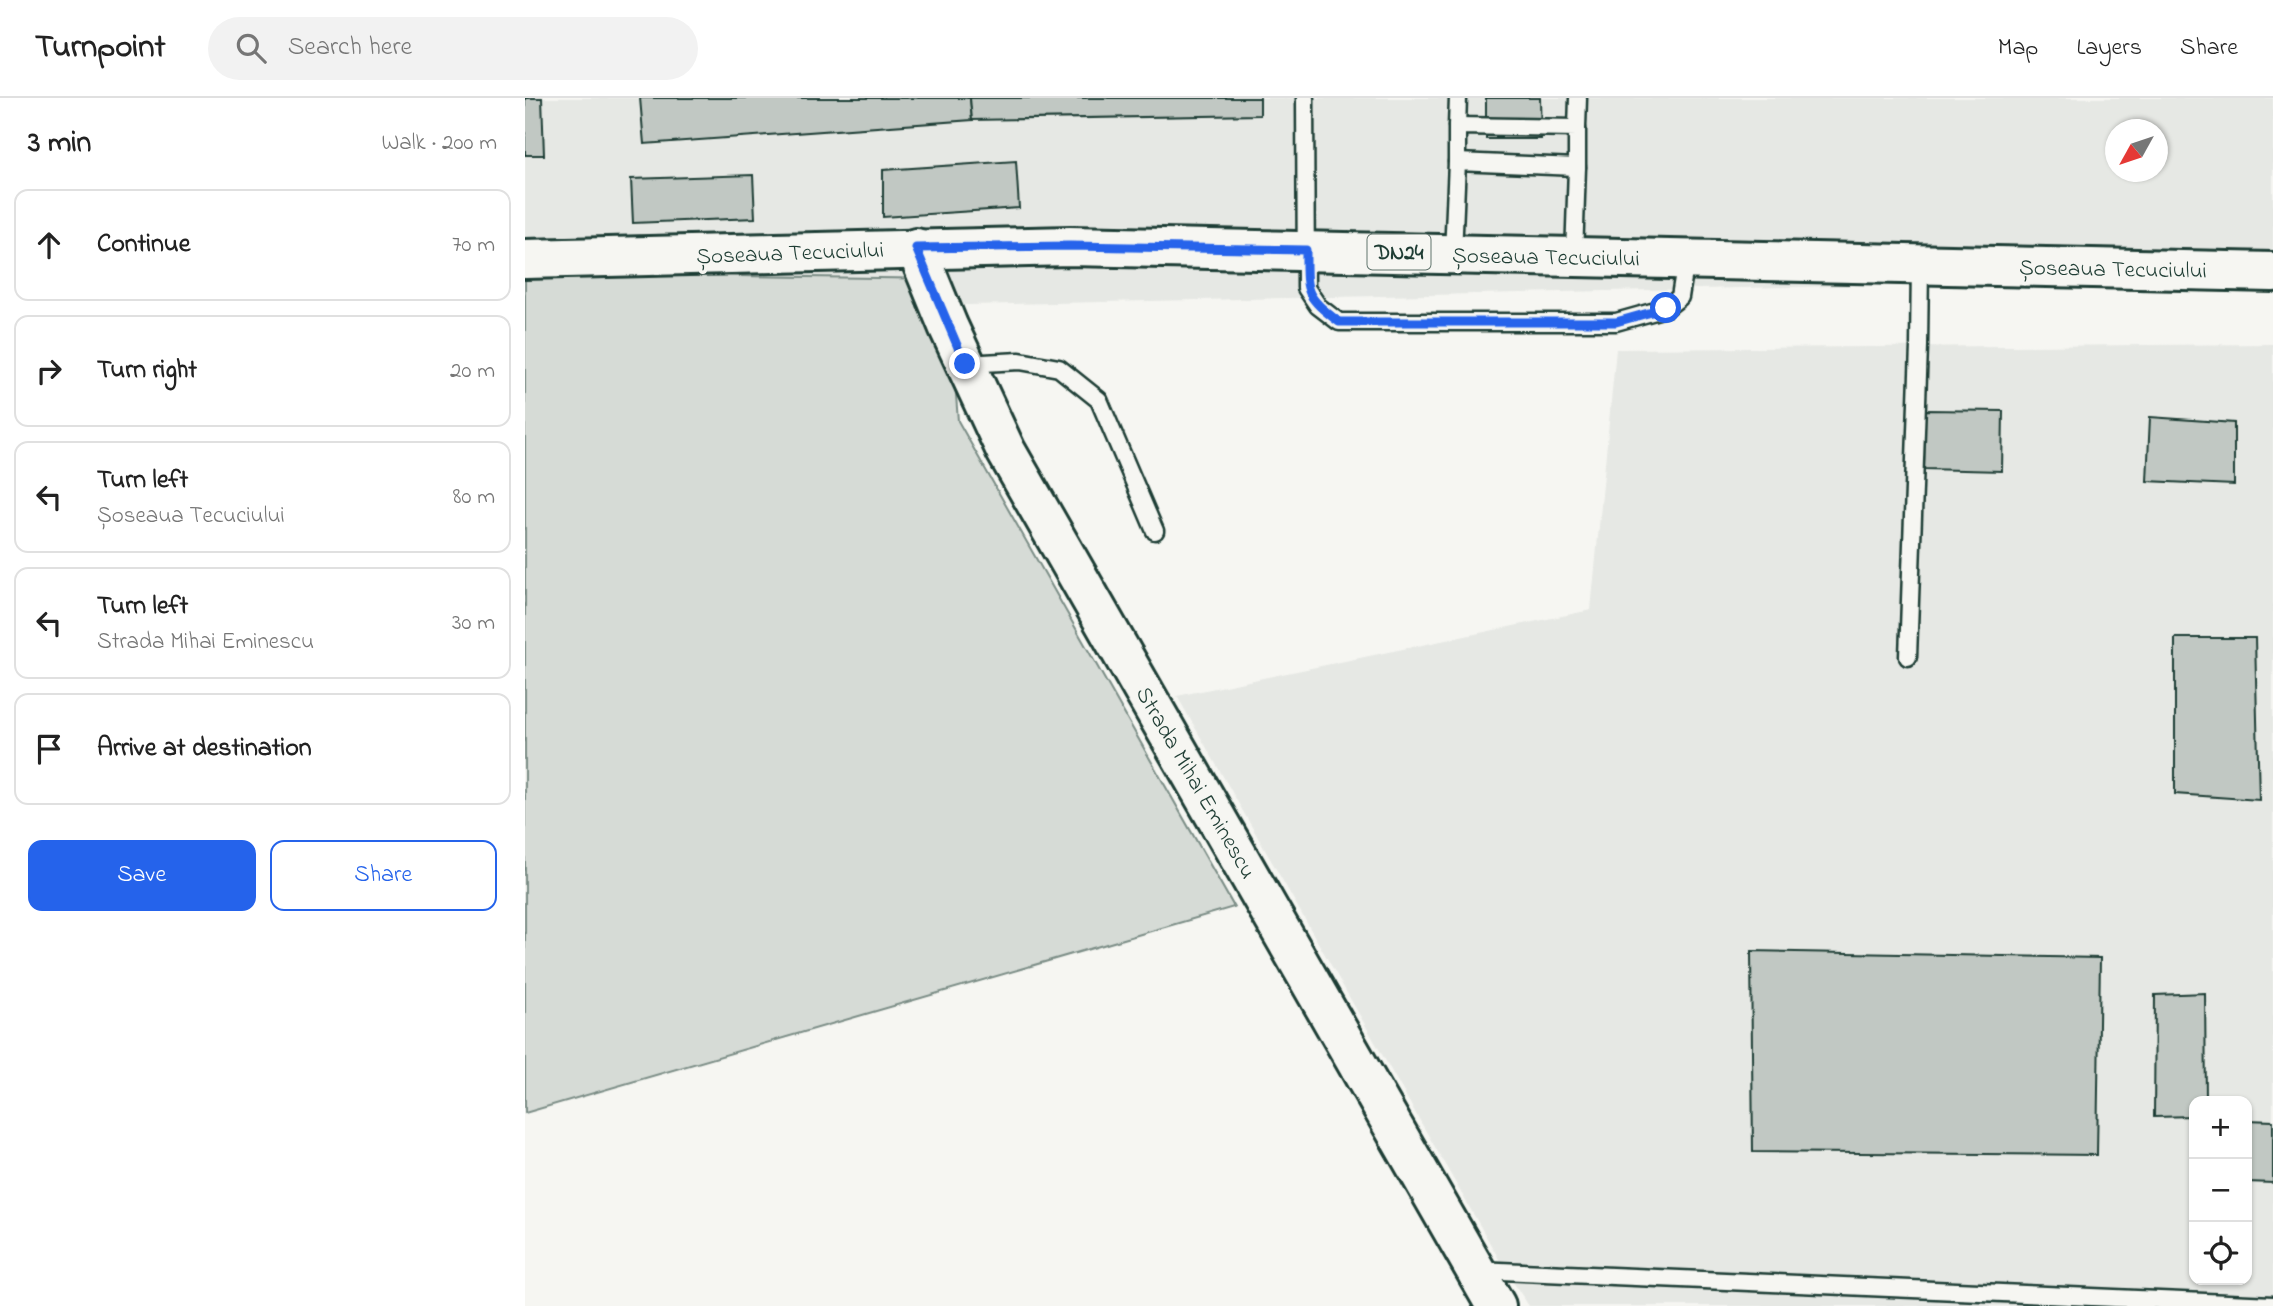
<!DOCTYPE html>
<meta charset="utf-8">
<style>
:root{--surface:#fff;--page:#f2f2f2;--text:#222;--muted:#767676;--line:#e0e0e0;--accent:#2563eb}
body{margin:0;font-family:"Indie Flower",sans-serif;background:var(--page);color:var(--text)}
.controls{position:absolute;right:21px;bottom:21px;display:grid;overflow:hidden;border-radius:14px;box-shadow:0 2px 5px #0004}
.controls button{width:63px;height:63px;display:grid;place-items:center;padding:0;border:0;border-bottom:2px solid var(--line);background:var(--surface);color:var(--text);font:35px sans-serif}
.compass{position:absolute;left:1580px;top:21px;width:63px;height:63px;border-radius:50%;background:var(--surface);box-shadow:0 2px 5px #0004;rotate:230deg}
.stop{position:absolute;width:21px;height:21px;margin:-16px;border:5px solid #2563eb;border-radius:50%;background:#fff}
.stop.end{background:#2563eb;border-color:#fff;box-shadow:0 2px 7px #0008}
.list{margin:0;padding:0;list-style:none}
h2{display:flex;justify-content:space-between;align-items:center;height:91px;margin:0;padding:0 28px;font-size:30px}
h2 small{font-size:23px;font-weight:400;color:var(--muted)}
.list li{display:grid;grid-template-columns:46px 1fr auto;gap:21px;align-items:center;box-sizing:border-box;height:112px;margin:0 14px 14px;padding:0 14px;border:2px solid var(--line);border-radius:14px}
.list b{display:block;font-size:26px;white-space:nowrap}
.list p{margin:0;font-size:23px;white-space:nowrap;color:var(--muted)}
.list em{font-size:23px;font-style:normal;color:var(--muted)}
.actions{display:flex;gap:14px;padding:21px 28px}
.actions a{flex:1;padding:16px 0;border:2px solid var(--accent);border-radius:14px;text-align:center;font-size:24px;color:var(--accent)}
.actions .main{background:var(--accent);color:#fff}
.icon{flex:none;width:38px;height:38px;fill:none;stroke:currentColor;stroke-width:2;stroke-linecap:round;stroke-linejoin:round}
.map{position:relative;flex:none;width:1748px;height:1208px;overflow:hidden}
header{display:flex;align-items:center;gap:42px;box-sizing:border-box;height:98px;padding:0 35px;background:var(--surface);border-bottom:2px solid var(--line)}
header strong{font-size:33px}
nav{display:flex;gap:38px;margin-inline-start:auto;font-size:24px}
.search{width:490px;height:63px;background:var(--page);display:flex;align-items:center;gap:18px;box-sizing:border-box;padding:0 24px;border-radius:38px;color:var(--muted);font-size:26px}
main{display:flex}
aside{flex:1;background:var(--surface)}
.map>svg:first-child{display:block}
</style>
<header>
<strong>Turnpoint</strong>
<div class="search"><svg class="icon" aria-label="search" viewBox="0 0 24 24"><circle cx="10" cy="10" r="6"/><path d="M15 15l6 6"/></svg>Search here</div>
<nav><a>Map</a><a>Layers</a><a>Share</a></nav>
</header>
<main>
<aside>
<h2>3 min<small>Walk · 200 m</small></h2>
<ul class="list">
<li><svg class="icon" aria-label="ahead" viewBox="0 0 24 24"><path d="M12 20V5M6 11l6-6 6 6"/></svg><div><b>Continue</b></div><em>70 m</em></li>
<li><svg class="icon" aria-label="right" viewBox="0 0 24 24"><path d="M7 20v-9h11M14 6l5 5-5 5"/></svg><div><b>Turn right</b></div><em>20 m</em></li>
<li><svg class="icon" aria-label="left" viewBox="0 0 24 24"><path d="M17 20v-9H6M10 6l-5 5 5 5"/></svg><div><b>Turn left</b><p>Șoseaua Tecuciului</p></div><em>80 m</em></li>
<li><svg class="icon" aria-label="left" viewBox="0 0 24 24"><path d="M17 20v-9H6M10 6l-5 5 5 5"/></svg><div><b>Turn left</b><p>Strada Mihai Eminescu</p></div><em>30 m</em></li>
<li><svg class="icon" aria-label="arrive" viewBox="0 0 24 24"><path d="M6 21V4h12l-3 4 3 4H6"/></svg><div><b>Arrive at destination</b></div></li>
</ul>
<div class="actions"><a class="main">Save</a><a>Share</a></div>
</aside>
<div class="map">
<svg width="1748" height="1208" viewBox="0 0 1748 1208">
<rect width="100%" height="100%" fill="#f6f6f2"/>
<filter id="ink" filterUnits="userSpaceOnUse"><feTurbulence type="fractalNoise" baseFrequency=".0143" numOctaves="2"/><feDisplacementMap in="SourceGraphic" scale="14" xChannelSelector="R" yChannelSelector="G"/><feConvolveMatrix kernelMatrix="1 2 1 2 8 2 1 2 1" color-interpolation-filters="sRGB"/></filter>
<g filter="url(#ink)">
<g fill="#e6e8e4" fill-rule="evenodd">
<path d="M0 0H1748V184L1590 182 350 209 0 219ZM1590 32H1632V74H1590Z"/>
<path d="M1748 246V1208H1004L982 1175 652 598 1066 512 1091 251ZM1669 1003H1722V1182H1669Z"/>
</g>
<polygon fill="#d6dbd6" stroke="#7a8c85" stroke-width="2" points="0,175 422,181 433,323 709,809 0,1015"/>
<g fill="#c1c8c3" stroke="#1f3d34" stroke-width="2">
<polygon points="0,0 17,0 19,57 0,57"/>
<polygon points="115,0 445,0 447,22 119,46"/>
<polygon points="445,0 735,0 735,17 447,22"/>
<polygon points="961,0 1015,0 1016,41 961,41"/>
<polygon points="491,63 494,110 358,119 358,72"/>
<polygon points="228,77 230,120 108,125 106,81"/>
<polygon points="1400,312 1478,313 1477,373 1399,371"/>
<polygon points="1625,319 1709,325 1709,387 1622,383"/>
<polygon points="1650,540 1730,540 1734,702 1650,696"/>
<polygon points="1226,853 1575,860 1572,1057 1228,1054"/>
<polygon points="1680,895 1681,1003 1669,1003 1669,1018 1629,1019 1630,897"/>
<polygon points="1722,1022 1748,1023 1748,1085 1722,1084"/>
</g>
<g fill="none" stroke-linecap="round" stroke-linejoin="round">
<g stroke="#1f3d34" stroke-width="21">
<g id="service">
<polyline points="780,0 781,190 793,208 814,224 1091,224 1141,210 1155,199 1161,161"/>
<polyline points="932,28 933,0"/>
<polyline points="1052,30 1053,0"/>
<polyline points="932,64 932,28 1052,30 1052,69"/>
<polyline points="928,156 932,64 1052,69 1049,158"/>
<polyline points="440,266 495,263 534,270 574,302 630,433"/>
<polyline points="1383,559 1394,248 1395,166"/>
<polyline points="953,1172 1748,1207"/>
</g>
</g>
<g stroke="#1f3d34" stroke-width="44">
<polyline id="secondary" points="391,150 423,228 481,353 971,1208"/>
</g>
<g stroke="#1f3d34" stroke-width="44">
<polyline id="primary" points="0,161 545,148 1748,174"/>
</g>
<use href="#service" stroke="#f6f6f2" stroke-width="16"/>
<use href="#secondary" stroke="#f6f6f2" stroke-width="38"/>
<use href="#primary" stroke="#f6f6f2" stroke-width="38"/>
</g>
</g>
<g fill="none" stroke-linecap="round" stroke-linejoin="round" filter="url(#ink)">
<path stroke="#2563eb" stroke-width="9" d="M440 266 391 150 545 148 781 152C781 195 779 197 814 224H1091L1141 210"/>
</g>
<g text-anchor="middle" stroke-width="7" stroke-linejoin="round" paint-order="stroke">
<rect fill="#f6f6f2" stroke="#60746d" stroke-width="2" x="842.5" y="136.5" width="63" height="35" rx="5"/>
<g font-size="21" font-weight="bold" fill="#1f3d34">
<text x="874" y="161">DN24</text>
</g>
<g font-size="23" fill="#1f3d34" stroke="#f6f6f2">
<text transform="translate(265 154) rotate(-2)" y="8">Șoseaua Tecuciului</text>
<text transform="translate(1021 158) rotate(1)" y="8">Șoseaua Tecuciului</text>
<text transform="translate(1588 170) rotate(1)" y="8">Șoseaua Tecuciului</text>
<text transform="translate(672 684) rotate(60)" y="8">Strada Mihai Eminescu</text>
</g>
</g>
</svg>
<div class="controls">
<button>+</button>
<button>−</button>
<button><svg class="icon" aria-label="locate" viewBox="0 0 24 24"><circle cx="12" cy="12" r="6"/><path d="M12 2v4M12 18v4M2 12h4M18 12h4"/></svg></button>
</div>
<svg class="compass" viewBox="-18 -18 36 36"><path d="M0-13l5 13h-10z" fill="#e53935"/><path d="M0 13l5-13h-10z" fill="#767676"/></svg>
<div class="stop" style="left:1141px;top:210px"></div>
<div class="stop end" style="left:440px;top:266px"></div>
</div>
</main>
